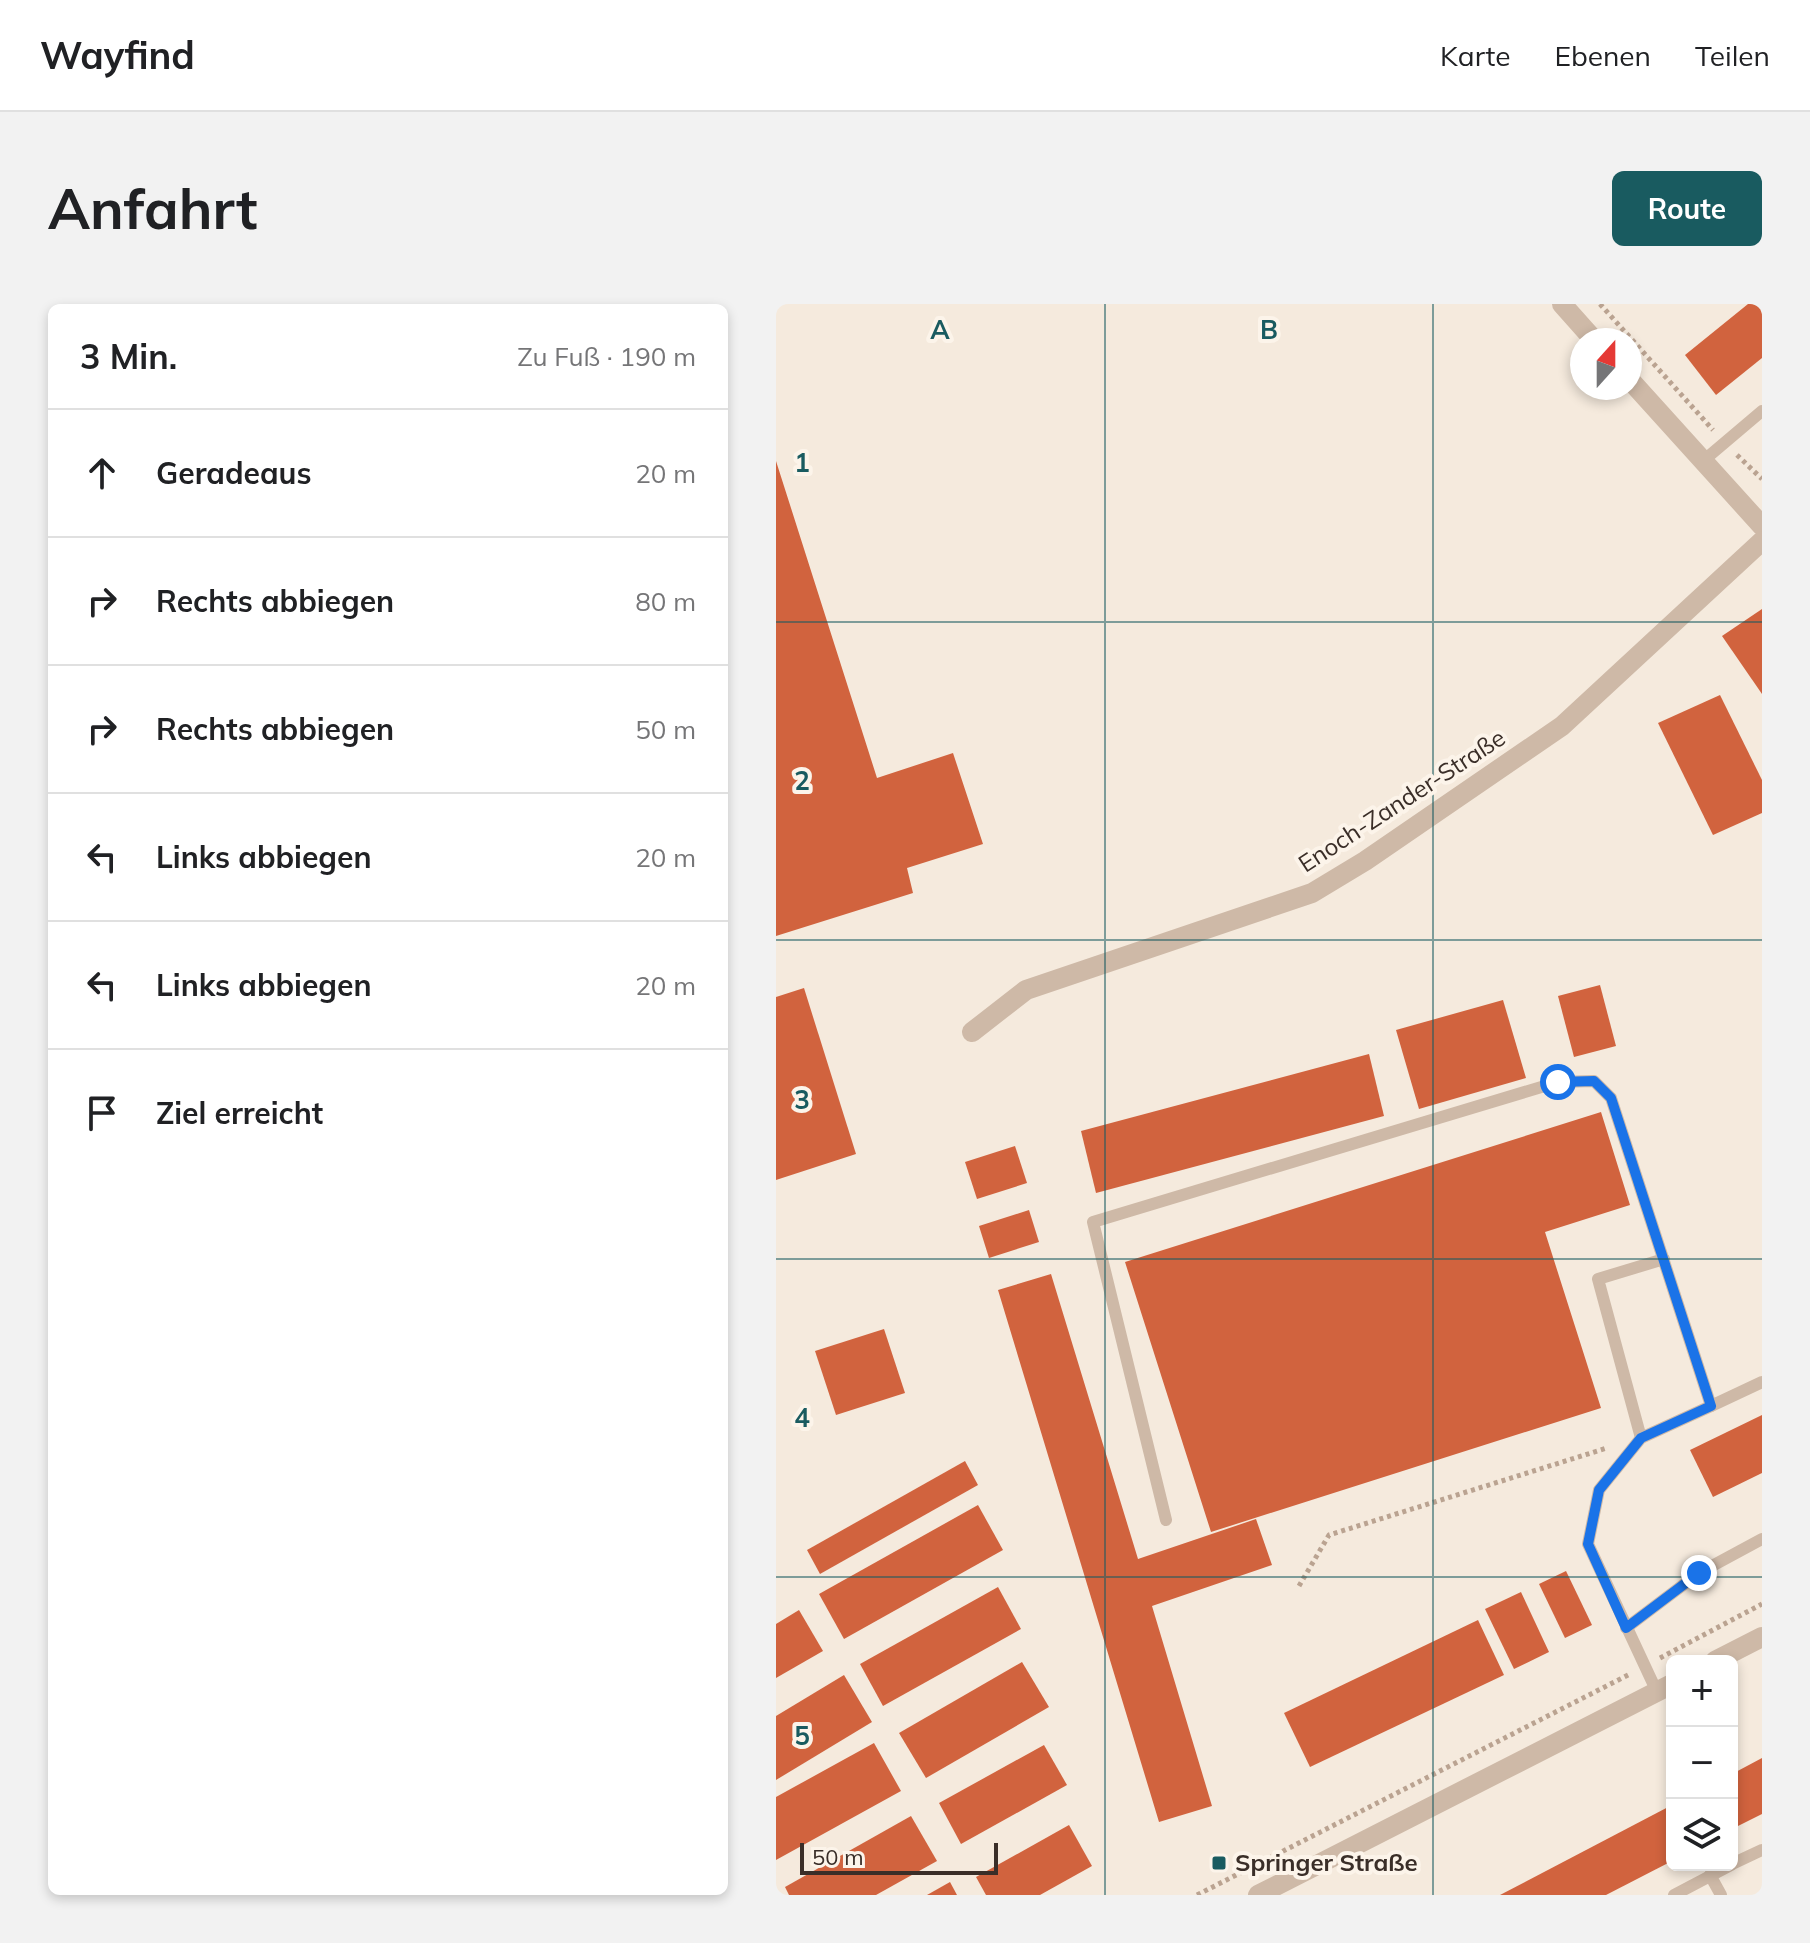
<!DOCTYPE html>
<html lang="de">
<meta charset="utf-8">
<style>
:root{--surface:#fff;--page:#f2f2f2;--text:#202124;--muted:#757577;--line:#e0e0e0;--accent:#195b60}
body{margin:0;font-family:Mulish,sans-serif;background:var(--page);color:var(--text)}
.controls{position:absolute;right:24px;bottom:24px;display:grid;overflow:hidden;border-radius:12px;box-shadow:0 4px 12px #0003}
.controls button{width:72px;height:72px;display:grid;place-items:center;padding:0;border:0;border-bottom:2px solid var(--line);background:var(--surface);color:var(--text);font:40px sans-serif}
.compass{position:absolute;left:794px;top:24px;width:72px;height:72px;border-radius:50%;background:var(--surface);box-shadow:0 4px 12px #0003;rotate:21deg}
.scale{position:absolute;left:24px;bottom:20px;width:198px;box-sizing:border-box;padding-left:8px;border:4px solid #3a2e28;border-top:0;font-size:22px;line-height:28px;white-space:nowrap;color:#3a2e28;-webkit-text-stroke:6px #fcf4ea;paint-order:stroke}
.stop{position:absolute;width:24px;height:24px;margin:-18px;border:6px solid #1a73e8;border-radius:50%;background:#fff}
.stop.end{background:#1a73e8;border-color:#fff;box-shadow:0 2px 8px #0008}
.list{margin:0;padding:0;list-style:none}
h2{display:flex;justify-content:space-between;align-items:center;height:104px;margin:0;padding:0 32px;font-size:34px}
h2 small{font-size:26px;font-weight:400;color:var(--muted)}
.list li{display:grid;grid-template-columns:52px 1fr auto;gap:24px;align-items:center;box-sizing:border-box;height:128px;padding:0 32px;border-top:2px solid var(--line)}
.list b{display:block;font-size:30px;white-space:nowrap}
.list em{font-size:26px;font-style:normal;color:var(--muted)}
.icon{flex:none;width:44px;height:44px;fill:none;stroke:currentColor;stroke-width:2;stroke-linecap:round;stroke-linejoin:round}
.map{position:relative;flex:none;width:986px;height:1591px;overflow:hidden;border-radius:12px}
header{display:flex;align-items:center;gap:48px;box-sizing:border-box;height:112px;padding:0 40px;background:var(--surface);border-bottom:2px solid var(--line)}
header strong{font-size:38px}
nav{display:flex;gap:44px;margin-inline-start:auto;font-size:28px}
.intro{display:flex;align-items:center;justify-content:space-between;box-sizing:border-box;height:192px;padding:0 48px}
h1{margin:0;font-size:56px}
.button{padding:20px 36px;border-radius:12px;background:var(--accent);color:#fff;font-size:28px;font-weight:700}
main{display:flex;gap:48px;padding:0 48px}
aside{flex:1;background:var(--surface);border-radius:12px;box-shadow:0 4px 12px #0003}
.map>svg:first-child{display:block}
</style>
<header>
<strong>Wayfind</strong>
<nav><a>Karte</a><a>Ebenen</a><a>Teilen</a></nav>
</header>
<div class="intro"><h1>Anfahrt</h1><a class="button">Route</a></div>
<main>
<aside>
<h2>3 Min.<small>Zu Fuß · 190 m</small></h2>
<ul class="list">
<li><svg class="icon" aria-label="ahead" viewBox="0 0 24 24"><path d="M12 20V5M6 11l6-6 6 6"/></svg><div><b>Geradeaus</b></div><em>20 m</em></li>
<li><svg class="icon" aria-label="right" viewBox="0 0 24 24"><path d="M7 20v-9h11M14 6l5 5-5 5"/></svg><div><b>Rechts abbiegen</b></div><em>80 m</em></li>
<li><svg class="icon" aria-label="right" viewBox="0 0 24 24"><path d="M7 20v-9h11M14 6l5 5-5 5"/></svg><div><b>Rechts abbiegen</b></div><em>50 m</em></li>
<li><svg class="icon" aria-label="left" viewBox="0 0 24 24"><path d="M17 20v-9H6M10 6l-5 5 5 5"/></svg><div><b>Links abbiegen</b></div><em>20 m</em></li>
<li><svg class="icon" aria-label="left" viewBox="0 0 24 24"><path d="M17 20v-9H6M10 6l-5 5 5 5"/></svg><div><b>Links abbiegen</b></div><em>20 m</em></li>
<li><svg class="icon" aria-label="arrive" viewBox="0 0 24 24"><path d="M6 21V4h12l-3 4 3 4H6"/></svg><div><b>Ziel erreicht</b></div></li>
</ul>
</aside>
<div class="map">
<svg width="986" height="1591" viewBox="0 0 986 1591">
<rect width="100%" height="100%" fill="#f5eadd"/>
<g fill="#d1633e">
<polygon points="972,0 986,0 986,54 940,91 909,51"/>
<polygon points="0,157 101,474 177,449 207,540 131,564 137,589 0,632"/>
<polygon points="986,305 986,390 946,332"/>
<polygon points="944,391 986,476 986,509 937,531 882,419"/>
<polygon points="824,681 840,742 798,753 782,692"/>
<polygon points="28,684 80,850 0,876 0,693"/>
<polygon points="727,696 750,774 643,805 620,726"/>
<polygon points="593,750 608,812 320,889 305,827"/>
<polygon points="825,808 854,901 769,928 825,1104 435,1228 349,958"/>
<polygon points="239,842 251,879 201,895 189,858"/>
<polygon points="253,906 263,938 213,954 203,922"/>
<polygon points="275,970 362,1255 480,1215 496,1261 376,1302 436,1502 383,1518 222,986"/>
<polygon points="108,1025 129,1089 60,1111 39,1047"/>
<polygon points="986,1111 986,1169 937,1193 914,1146"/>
<polygon points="189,1157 202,1181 44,1270 31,1246"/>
<polygon points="202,1201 227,1246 68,1335 43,1290"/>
<polygon points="790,1267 816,1321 789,1334 763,1280"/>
<polygon points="222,1283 245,1325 107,1402 84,1360"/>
<polygon points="745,1288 773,1348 738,1365 709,1305"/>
<polygon points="23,1306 47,1347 0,1374 0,1320"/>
<polygon points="702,1316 728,1371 534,1463 508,1409"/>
<polygon points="246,1358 273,1403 150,1474 123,1429"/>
<polygon points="68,1371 96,1418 0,1476 0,1412"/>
<polygon points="98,1439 125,1487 0,1556 0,1493"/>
<polygon points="268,1441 291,1481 185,1540 163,1499"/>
<polygon points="986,1454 986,1510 956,1525 956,1470"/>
<polygon points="896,1501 896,1557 830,1591 724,1591"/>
<polygon points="135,1512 161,1557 100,1591 13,1591 9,1583"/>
<polygon points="293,1521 316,1562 264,1591 210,1591 200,1573"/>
<polygon points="174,1578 181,1591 151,1591"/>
</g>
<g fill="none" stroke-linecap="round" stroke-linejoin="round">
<g stroke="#baa391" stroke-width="5" stroke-dasharray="4 4" stroke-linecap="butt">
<polyline points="824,0 937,126"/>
<polyline points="961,151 986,175"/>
<polyline points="523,1282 553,1231 831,1144"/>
<polyline points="884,1354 986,1300"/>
<polyline points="421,1591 854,1370"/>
</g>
<g stroke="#ceb9a7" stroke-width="12">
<polyline points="927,157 986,107"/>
<polyline points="935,1102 986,1078"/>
<polyline points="865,1134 822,975 888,955"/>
<polyline points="390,1216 317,918 782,778 818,777 835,794 935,1102 865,1134 823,1186 812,1240 881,1388"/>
<polyline points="850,1324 923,1269 986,1235"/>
<polyline points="956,1560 986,1546"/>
<polyline points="934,1571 945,1591"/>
<polyline points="898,1591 955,1561"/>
</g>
<g stroke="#ceb9a7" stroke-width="20">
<polyline points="786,0 818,36"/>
<polyline points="854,76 986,222"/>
<polyline points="196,728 250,686 536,589 589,557 786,422 986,237"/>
<polyline points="939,1357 986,1333"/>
<polyline points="482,1591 896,1380"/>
</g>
</g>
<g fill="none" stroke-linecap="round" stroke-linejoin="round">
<polyline stroke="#1a73e8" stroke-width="10" points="782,778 818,777 835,794 935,1102 865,1134 823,1186 812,1240 850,1324 923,1269"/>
</g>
<path fill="none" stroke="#195b60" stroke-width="2" stroke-opacity="0.55" d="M329 0V1591M657 0V1591M0 318H986M0 636H986M0 955H986M0 1273H986"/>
<rect fill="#195b60" stroke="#fcf4ea" stroke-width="3" x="435" y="1551" width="16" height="16" rx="4"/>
<g text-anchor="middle" stroke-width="8" stroke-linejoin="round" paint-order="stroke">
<g font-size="24" fill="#3a2e28" stroke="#fcf4ea">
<text transform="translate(626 497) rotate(-33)" y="8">Enoch-Zander-Straße</text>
</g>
<g font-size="24" font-weight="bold" fill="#3a2e28" stroke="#fcf4ea" text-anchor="start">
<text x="459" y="1567">Springer Straße</text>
</g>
</g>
<g font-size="26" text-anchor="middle" font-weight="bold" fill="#195b60" stroke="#fcf4ea" stroke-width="8" stroke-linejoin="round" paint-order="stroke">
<text x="164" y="35">A</text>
<text x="493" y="35">B</text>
<text x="26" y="168">1</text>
<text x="26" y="486">2</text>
<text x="26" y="805">3</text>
<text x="26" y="1123">4</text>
<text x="26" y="1441">5</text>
</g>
</svg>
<div class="controls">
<button>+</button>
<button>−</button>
<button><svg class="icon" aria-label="layers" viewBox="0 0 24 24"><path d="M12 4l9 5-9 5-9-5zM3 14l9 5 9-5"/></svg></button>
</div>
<svg class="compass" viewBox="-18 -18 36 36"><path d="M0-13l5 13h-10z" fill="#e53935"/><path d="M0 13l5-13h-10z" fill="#757577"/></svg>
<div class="scale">50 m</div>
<div class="stop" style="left:782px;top:778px"></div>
<div class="stop end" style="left:923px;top:1269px"></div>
</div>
</main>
